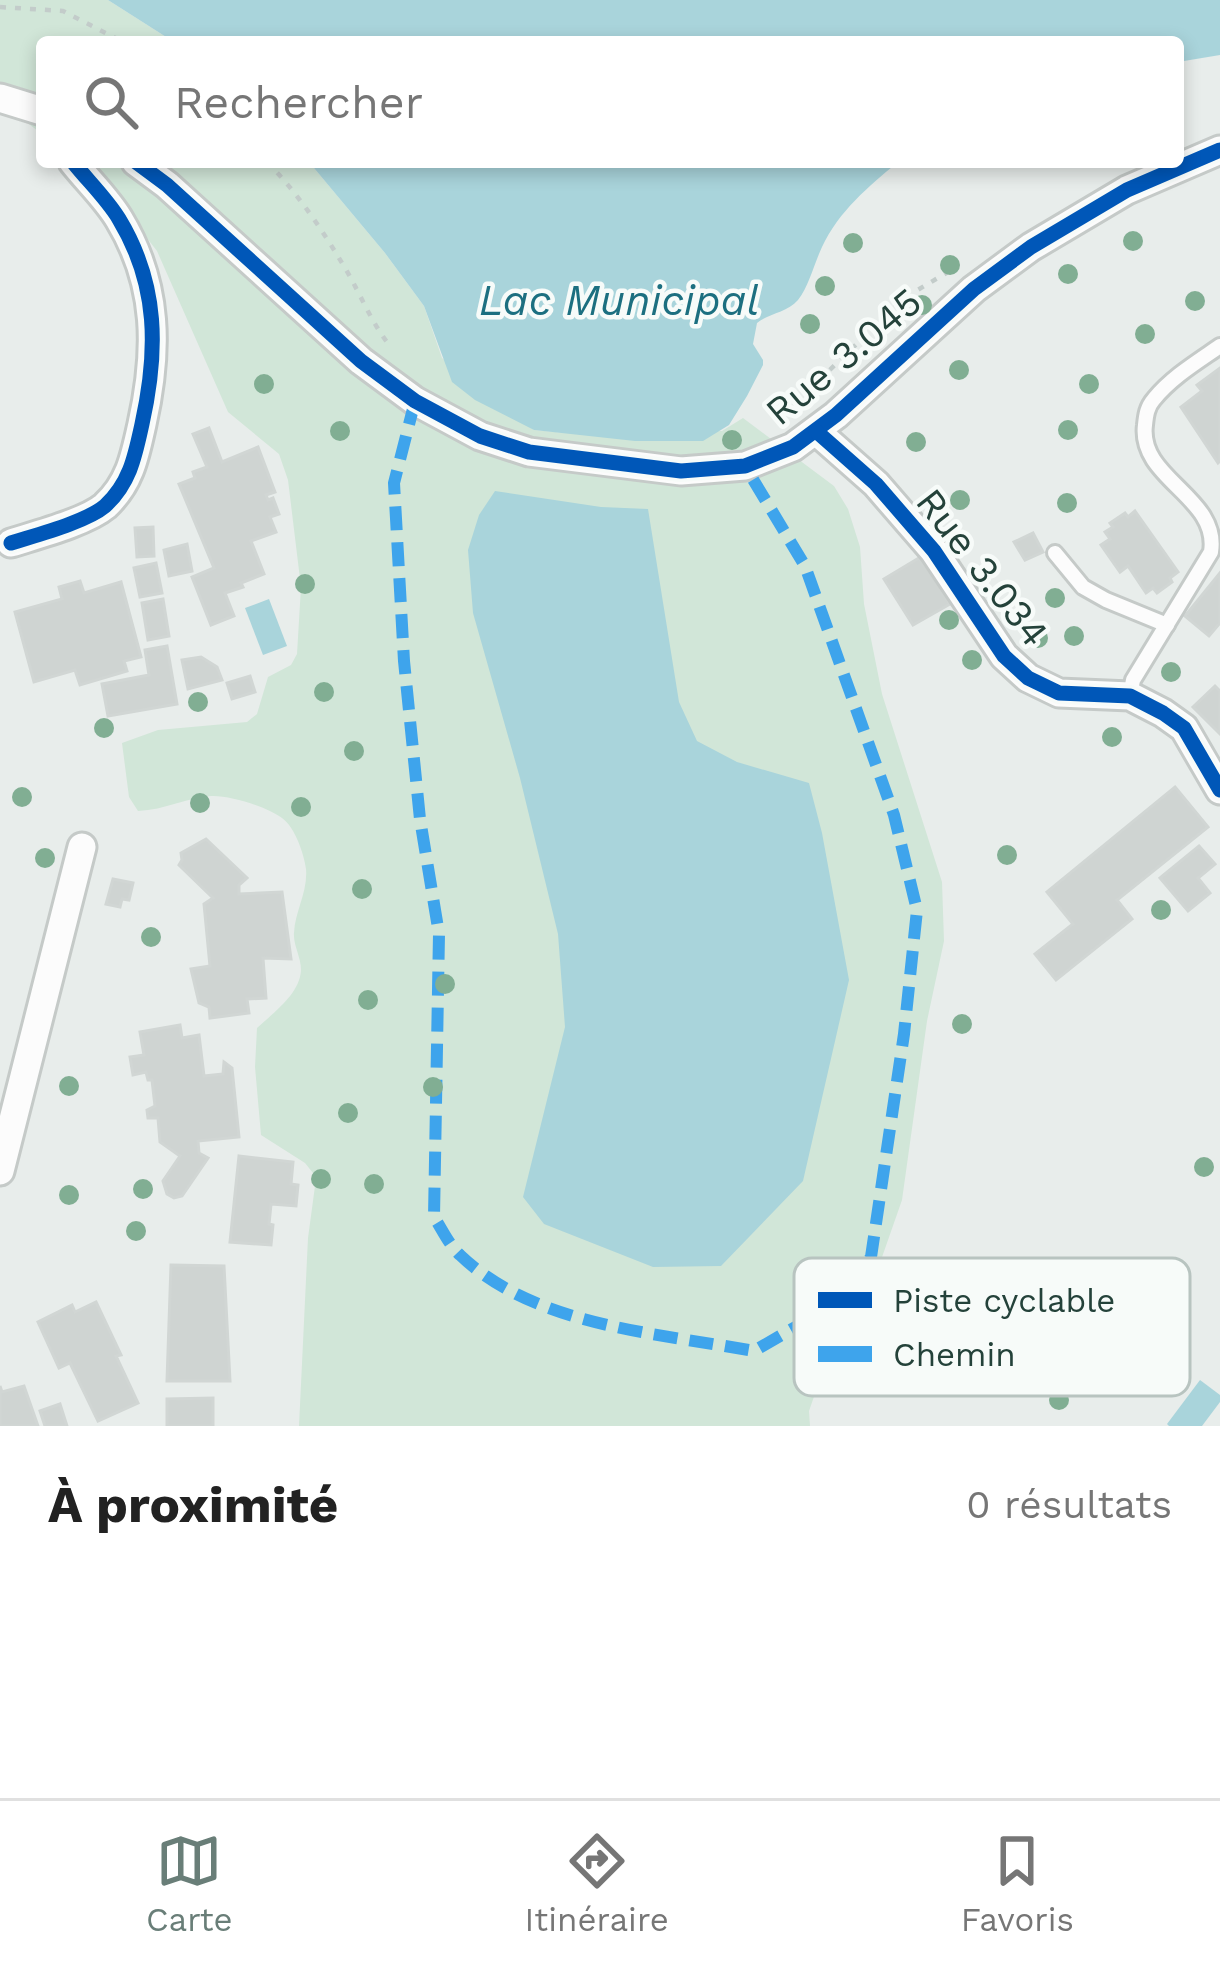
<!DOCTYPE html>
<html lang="fr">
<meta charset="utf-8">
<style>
:root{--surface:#fff;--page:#f2f2f2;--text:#222;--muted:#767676;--line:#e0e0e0;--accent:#697e78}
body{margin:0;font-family:"Work Sans",sans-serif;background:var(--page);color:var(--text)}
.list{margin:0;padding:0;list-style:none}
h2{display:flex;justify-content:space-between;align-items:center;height:156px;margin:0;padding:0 48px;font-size:51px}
h2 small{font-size:39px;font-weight:400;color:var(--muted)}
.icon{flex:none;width:66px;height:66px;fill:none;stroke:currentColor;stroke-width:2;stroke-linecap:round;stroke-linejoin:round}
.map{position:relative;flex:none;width:1220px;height:1426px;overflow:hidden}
.search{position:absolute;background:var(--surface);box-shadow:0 6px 18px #0003;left:36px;right:36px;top:36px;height:132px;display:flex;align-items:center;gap:30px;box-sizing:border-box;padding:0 42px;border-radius:12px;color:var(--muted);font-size:45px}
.sheet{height:372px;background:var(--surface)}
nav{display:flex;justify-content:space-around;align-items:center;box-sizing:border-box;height:168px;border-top:3px solid var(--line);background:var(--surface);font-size:33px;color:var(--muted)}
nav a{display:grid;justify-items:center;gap:6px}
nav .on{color:var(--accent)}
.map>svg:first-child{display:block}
</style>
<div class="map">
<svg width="1220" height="1426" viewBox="0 0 1220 1426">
<rect width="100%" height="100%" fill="#e8edeb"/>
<g fill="#d1e6d8">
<polygon points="0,0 108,0 174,42 42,42 42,134 0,102"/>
<path d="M78 162H309L385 253 424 306 442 358 534 430 566 433 722 431 743 418 834 486 848 509 860 547 864 604 882 694 942 882 944 941 927 1021 902 1200 859 1323 817 1388 809 1411 810 1426H299L308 1238 315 1186 313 1173 305 1163 261 1135 255 1067 257 1028C273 1013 300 994 301 970 301 957 293 945 294 933 295 911 308 892 306 869 304 854 295 827 282 818 267 807 230 795 211 796 188 797 165 810 138 811L129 797 122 743 158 730 247 722 257 714 268 677 291 665 297 654 301 587 288 480 279 454 228 412 157 251 108 188Z"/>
</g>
<g fill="#a9d4db">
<polygon points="108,0 1220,0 1220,55 1178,62 1178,42 174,42"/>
<path d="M309 162H898C868 187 839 211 822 247 814 264 809 286 798 300 787 313 769 313 757 323L753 344 763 360V365L747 396 729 425 703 441H635L534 430 475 400 452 382 424 306 385 253Z"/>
<polygon points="495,491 601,507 648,509 679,702 697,741 737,762 809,783 822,833 849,980 803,1181 721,1266 653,1267 544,1224 523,1197 565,1027 558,934 520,778 473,613 468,550 479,515"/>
<polygon points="269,599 287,646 263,655 245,608"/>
<polygon points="1200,1380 1220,1395 1220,1402 1202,1426 1169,1426 1167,1424"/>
</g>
<g fill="#cfd4d2" stroke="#d1d6d4" stroke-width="3">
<polygon points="1220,368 1220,461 1218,463 1181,407 1202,391 1197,385"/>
<polygon points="209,428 222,462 258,447 275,492 266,495 268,500 273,498 279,514 270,517 276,532 251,541 264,574 241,583 243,587 225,593 234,616 211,625 192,577 214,568 179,484 195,478 193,472 207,467 193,434"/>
<polygon points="1135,511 1178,572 1170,578 1172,582 1157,593 1153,588 1146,593 1128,566 1120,572 1101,545 1110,539 1105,532 1113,527 1110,523 1125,513 1128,517"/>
<polygon points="153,527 154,556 137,557 135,528"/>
<polygon points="1033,533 1043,552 1025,560 1014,542"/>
<polygon points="187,544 192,571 169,576 164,550"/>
<polygon points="919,558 929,570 935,567 946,587 941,589 950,604 913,625 884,579"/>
<polygon points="156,563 162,593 140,597 134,568"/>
<polygon points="1220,573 1220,623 1209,636 1185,616"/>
<polygon points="80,581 84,593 121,582 141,657 124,661 127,671 80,685 75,670 34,682 15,612 62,599 59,587"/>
<polygon points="163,599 169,636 148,640 142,603"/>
<polygon points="167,646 177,704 108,716 102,684 149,675 145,650"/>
<polygon points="201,657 217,667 222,680 188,689 182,660"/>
<polygon points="250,676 255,692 232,699 227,683"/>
<polygon points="1215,686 1220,691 1220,734 1193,707"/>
<polygon points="1175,787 1208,827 1117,900 1132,919 1056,980 1035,954 1073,924 1047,892"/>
<polygon points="206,839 247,878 239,885 239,894 282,892 291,959 263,958 266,998 247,999 249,1013 210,1018 209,1007 199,1003 191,969 210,966 204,904 213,898 179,865 182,860 181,853"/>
<polygon points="1199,846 1215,864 1198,878 1210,893 1188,911 1160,878"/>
<polygon points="113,879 133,883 129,900 122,899 120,907 106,904"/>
<polygon points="180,1025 182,1038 199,1035 204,1076 223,1074 224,1062 232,1068 239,1137 198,1141 199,1153 208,1158 182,1196 174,1198 167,1194 163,1181 180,1156 160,1142 158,1118 148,1118 147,1110 155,1106 152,1080 148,1080 146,1072 133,1075 130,1057 144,1055 140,1032"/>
<polygon points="239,1156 293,1162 291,1184 298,1185 296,1206 271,1204 269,1224 273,1225 271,1245 230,1242"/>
<polygon points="171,1265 224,1266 230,1381 167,1381"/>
<polygon points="96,1302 121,1355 116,1356 138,1403 98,1421 70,1363 59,1368 38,1322 72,1305 75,1312"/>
<polygon points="0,1386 2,1392 24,1386 38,1426 0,1426"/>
<polygon points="213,1398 213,1426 167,1426 167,1399"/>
<polygon points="60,1404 67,1426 45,1426 40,1411"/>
</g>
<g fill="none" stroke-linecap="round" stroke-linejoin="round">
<g stroke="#c5cac8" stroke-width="20">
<g id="lane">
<polyline points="1055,553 1083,587 1106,600 1167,625"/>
<path d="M1130 696 1133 680 1211 552C1220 497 1138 479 1145 425 1146 415 1147 407 1154 399 1172 377 1197 362 1220 346"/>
</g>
</g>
<g stroke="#c5cac8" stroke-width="33">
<g id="street">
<polyline points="0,98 42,111"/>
<polyline points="136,162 167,185 361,361 415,401 480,436 529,452 681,471 745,466 793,447 836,415 974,289 1031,247 1127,190 1220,150"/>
<polyline points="816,431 876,484 934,551 1004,656 1028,678 1059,693 1130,696 1163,713 1184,728 1220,790"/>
<path d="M11 543C36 535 86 522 105 506 130 483 135 456 142 424 158 352 159 285 119 219 107 199 88 181 73 162"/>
<polyline points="0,1171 82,847"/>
</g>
</g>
<g stroke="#c3ccca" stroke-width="4.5" stroke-dasharray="6 9" stroke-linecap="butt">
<polyline points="0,7 63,11 123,42"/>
<path d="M267 162C296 191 321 228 342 263 359 290 370 321 390 346"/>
<polyline points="776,422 904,298 948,272"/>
</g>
<use href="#lane" stroke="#fcfcfc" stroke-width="14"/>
<use href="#street" stroke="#fcfcfc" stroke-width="27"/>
<path stroke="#3ea4ec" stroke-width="12" stroke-dasharray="24 12" stroke-linecap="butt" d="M415 401 394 483 404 661 420 819 439 934 434 1217C442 1229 449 1245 460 1255 534 1326 657 1333 754 1351L839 1302 871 1257 904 1034 917 910 894 815 805 566 745 466"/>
<g stroke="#f7fbf9" stroke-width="22">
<g id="cycleway">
<polyline points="136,162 167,185 361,361 415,401 480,436 529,452 681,471 745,466 793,447 836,415 974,289 1031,247 1127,190 1220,150"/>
<polyline points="816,431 876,484 934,551 1004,656 1028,678 1059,693 1130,696 1163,713 1184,728 1220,790"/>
<path d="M11 543C36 535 86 522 105 506 130 483 135 456 142 424 158 352 159 285 119 219 107 199 88 181 73 162"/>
</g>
</g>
<use href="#cycleway" stroke="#0057b8" stroke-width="15"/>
</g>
<g fill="#81ae93">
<circle cx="1133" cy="241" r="10"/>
<circle cx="853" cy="243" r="10"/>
<circle cx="950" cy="265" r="10"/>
<circle cx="1068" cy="274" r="10"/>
<circle cx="825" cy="286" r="10"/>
<circle cx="1195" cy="301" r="10"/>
<circle cx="922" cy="305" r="10"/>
<circle cx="810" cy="324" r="10"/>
<circle cx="1145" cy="334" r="10"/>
<circle cx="959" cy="370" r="10"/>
<circle cx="264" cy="384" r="10"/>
<circle cx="1089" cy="384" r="10"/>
<circle cx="1068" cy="430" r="10"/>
<circle cx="340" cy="431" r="10"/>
<circle cx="732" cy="440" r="10"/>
<circle cx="916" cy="442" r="10"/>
<circle cx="960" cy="500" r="10"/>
<circle cx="1067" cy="503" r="10"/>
<circle cx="305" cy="584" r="10"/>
<circle cx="1055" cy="598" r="10"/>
<circle cx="949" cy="620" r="10"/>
<circle cx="1074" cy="636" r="10"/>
<circle cx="1038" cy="638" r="10"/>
<circle cx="972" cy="660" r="10"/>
<circle cx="1171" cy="672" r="10"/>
<circle cx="324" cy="692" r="10"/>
<circle cx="198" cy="702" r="10"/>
<circle cx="104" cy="728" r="10"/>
<circle cx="1112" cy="737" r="10"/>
<circle cx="354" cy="751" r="10"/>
<circle cx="22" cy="797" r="10"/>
<circle cx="200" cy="803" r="10"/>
<circle cx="301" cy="807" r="10"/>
<circle cx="1007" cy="855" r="10"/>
<circle cx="45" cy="858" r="10"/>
<circle cx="362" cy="889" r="10"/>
<circle cx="1161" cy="910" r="10"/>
<circle cx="151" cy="937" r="10"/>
<circle cx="445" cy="984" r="10"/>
<circle cx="368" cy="1000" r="10"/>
<circle cx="962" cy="1024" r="10"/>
<circle cx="69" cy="1086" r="10"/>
<circle cx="433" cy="1087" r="10"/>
<circle cx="348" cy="1113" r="10"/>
<circle cx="1204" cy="1167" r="10"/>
<circle cx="321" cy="1179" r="10"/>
<circle cx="374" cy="1184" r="10"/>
<circle cx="143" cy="1189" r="10"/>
<circle cx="69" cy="1195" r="10"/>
<circle cx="136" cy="1231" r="10"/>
<circle cx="1059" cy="1400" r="10"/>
</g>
<g text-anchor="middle" stroke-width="9" stroke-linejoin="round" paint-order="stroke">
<g font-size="39" fill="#24423a" stroke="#f7fbf9">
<text transform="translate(843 356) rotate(-40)" y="14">Rue 3.045</text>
<text transform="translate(983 567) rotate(52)" y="14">Rue 3.034</text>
</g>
<g font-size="42" font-style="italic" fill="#1c6f80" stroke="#f7fbf9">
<text x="619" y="315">Lac Municipal</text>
</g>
</g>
<rect x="794" y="1258" width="396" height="138" rx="18" fill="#f7fbf9" stroke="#b8c4c0" stroke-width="3"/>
<rect x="818" y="1292" width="54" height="16" fill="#0057b8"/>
<rect x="818" y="1346" width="54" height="16" fill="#3ea4ec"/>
<g font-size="33" fill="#24423a">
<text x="893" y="1312">Piste cyclable</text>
<text x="893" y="1366">Chemin</text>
</g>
</svg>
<div class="search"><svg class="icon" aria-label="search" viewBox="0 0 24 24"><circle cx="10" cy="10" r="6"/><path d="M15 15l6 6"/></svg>Rechercher</div>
</div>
<section class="sheet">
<h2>À proximité<small>0 résultats</small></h2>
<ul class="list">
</ul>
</section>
<nav>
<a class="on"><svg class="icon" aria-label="map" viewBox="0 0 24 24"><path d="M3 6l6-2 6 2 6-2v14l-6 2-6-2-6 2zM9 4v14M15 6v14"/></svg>Carte</a>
<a><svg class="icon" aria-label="directions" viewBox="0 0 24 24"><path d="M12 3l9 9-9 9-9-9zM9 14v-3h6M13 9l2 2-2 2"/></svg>Itinéraire</a>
<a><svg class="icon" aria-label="saved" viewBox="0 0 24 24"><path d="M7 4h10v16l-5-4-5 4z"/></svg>Favoris</a>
</nav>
